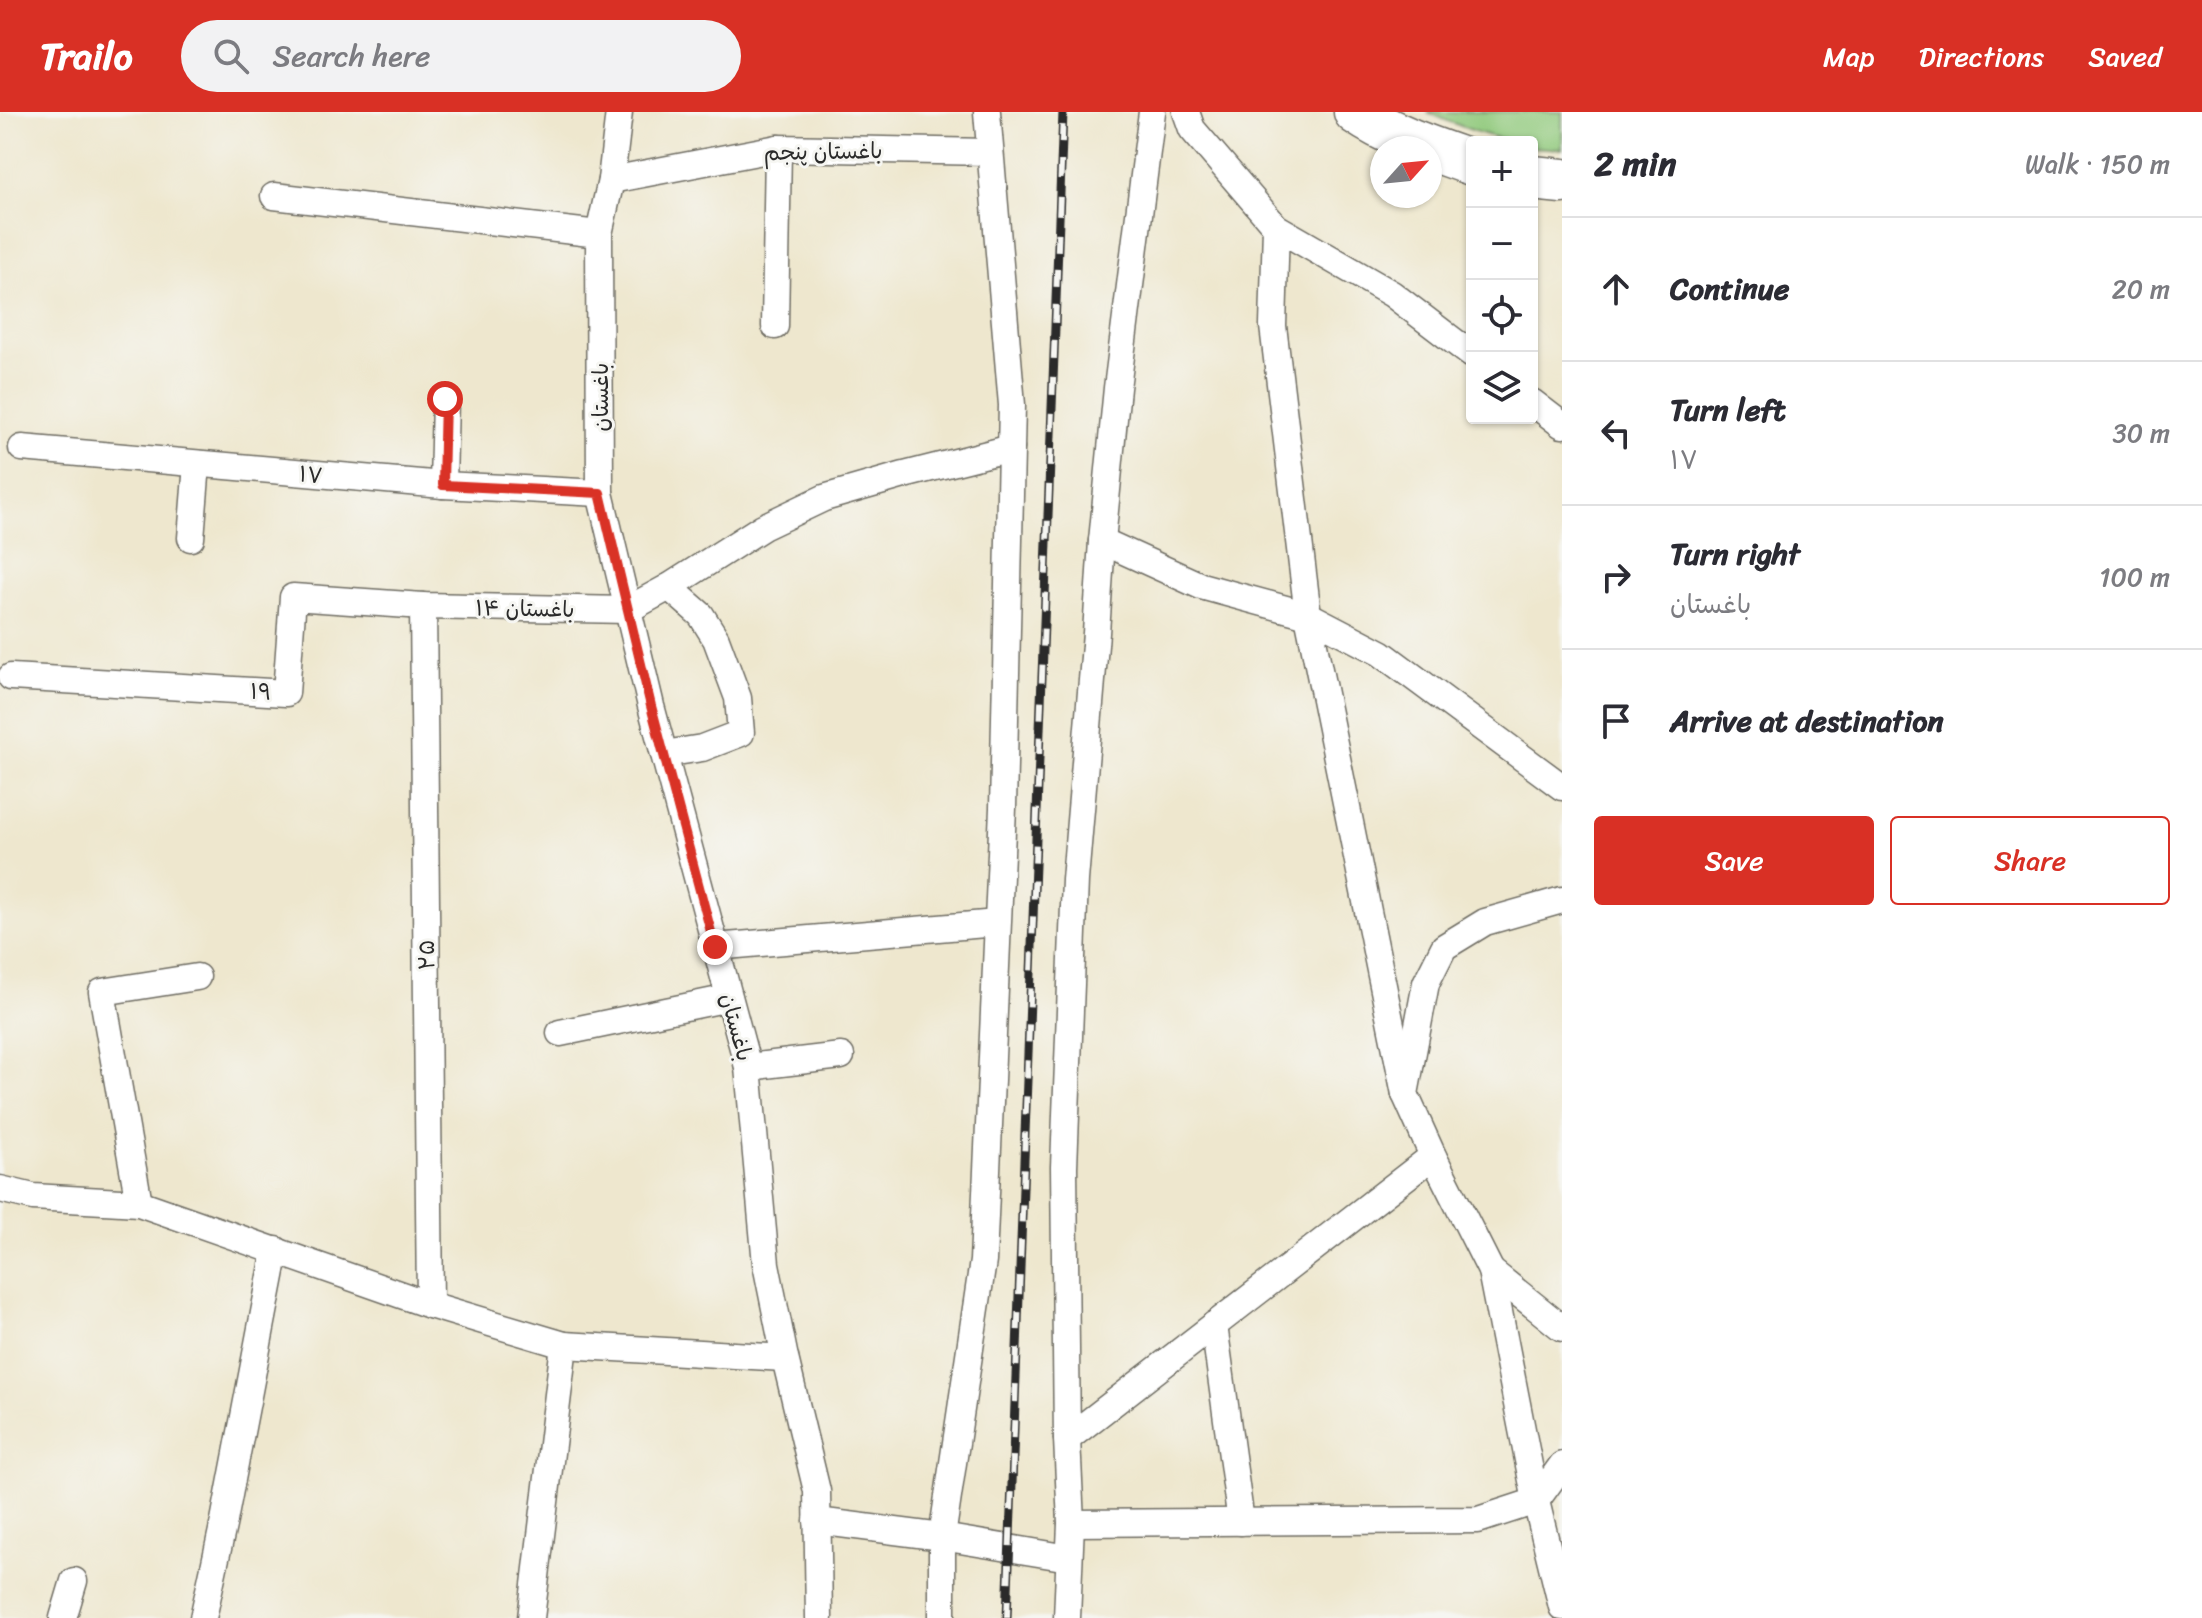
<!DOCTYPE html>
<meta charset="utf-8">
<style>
:root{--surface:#fff;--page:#f2f2f3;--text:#2b2b33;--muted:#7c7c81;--line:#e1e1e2;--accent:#d93025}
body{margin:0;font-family:Sriracha,"Playpen Sans Arabic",sans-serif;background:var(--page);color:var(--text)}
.controls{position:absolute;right:24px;top:24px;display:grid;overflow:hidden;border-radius:8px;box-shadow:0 2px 6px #0004}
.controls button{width:72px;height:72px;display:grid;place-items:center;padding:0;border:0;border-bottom:2px solid var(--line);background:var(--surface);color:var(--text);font:40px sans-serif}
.compass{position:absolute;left:1370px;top:24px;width:72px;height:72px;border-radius:50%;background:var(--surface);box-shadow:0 2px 6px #0004;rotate:63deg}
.stop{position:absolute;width:24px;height:24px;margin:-18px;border:6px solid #d93025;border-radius:50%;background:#fff}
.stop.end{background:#d93025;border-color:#fff;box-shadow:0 2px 8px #0008}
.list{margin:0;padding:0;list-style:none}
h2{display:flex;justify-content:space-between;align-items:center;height:104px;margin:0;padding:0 32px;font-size:34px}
h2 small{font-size:26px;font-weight:400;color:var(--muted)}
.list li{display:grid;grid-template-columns:52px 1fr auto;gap:24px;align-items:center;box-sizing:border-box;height:144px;padding:0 32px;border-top:2px solid var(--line)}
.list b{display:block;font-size:30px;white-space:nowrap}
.list p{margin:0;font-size:26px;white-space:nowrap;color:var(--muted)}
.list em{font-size:26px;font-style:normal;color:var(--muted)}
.actions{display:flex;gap:16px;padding:24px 32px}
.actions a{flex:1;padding:18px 0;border:2px solid var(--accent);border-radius:8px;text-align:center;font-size:28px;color:var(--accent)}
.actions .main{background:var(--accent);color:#fff}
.icon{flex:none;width:44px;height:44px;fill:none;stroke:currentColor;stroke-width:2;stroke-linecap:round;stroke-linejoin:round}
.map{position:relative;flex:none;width:1562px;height:1506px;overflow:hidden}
header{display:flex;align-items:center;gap:48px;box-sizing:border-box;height:112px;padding:0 40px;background:var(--accent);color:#fff}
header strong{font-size:38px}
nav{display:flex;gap:44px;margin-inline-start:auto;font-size:28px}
.search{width:560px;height:72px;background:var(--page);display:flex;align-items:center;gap:20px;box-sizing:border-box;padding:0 28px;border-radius:44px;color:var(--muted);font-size:30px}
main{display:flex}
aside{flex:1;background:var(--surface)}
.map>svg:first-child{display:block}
</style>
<header>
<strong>Trailo</strong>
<div class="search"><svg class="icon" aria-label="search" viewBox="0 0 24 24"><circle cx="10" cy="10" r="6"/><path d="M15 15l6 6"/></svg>Search here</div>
<nav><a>Map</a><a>Directions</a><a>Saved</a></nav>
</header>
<main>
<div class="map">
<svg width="1562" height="1506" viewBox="0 0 1562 1506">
<rect width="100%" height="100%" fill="#f6f6f2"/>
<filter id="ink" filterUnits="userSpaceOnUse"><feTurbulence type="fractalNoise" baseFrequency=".0125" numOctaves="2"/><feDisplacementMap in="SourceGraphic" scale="16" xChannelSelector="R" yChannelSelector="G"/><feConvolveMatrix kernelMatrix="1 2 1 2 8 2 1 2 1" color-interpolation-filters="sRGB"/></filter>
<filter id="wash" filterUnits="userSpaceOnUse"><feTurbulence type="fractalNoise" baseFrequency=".006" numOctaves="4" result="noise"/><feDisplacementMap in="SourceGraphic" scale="32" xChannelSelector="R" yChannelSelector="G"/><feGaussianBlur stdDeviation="1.8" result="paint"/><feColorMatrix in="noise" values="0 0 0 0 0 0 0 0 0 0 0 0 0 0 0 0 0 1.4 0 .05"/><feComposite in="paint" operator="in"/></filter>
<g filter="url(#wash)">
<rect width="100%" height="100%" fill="#eee7ce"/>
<path fill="#90c97c" stroke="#5e7a54" stroke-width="2" d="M1427 0H1562V37L1532 35V30C1496 30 1459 14 1427 0Z"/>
</g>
<g filter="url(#ink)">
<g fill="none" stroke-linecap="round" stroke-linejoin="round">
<g stroke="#6f6d64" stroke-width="29">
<g id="street">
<polyline points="619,0 611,68 599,122 600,381 651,594 748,955 766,1152 785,1246 817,1379 819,1506"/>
<polyline points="1186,0 1192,17 1276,115 1392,182 1472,243"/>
<polyline points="611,68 778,36 990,40"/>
<polyline points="274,84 599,122"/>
<polyline points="1276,115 1273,214 1308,503 1405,982"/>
<polyline points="775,214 778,36"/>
<polyline points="1532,290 1562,313"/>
<polyline points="22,336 443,373 600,381"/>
<polyline points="443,373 445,287"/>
<polyline points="191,426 197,352"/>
<polyline points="1102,429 1201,474 1308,503 1381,541 1562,675"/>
<polyline points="423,494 430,1193"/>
<polyline points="11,565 286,581 293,485 423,494 627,498 669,475 763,415 824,386 904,363 1011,336"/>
<polyline points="664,642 702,636 741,621 738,586 716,527 701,503 669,475"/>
<polyline points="1562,788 1485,810 1444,835 1426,871 1405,982 1433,1044 1491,1159 1536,1389 1562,1495"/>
<polyline points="715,835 997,811"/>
<polyline points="560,921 729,886"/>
<polyline points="748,955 841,944"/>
<polyline points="0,1077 33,1085 139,1091 430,1193 564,1233 785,1246"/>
<polyline points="139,1091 102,880 197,865"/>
<polyline points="1491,1159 1562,1216"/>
<polyline points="1214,1213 1241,1410"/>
<polyline points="1067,1327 1433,1044"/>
<polyline points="817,1409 942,1425 1069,1446"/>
<polyline points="1071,1411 1478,1408 1536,1389 1562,1353"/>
<polyline points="63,1506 74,1469"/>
<polyline points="203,1506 224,1409 276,1138"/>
<polyline points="531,1506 564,1233"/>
<polyline points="942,1506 942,1425 983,1149 1003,696 1012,293 987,0"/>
<polyline points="1067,1506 1071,1411 1067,1327 1064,1055 1075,768 1096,521 1102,429 1117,276 1152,0"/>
</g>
</g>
<g stroke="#6f6d64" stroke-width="47">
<g id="highway">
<path d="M1356 0C1391 24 1432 37 1472 51"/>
<polyline points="1532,66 1562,69"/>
</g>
</g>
<use href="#street" stroke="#fff" stroke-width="26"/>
<use href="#highway" stroke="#fff" stroke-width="44"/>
<g stroke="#2b2b2b" stroke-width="9">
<polyline id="rail" points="1007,1506 1063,0"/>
</g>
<use href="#rail" stroke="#f6f6f2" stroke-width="6" stroke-dasharray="18" stroke-linecap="butt"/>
</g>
</g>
<g fill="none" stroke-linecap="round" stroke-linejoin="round" filter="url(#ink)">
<polyline stroke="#d93025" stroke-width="10" points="445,287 443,373 600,381 651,594 715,835"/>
</g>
<g text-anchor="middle" stroke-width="6" stroke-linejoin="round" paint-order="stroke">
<g font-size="22" fill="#2b2b2b" stroke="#f6f6f2">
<text transform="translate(823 39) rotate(-1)" y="8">باغستان پنجم</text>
<text transform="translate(600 285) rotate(-90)" y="8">باغستان</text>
<text transform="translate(311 362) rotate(5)" y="8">۱۷</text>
<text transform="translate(525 496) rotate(1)" y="8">باغستان ۱۴</text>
<text transform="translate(261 579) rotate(3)" y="8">۱۹</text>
<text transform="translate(426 843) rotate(-91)" y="8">۲۵</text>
<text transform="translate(737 915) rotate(75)" y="8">باغستان</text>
</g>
</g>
</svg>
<div class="controls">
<button>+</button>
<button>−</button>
<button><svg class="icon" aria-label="locate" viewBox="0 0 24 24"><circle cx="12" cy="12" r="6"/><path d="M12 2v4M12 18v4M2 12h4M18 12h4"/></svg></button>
<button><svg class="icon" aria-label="layers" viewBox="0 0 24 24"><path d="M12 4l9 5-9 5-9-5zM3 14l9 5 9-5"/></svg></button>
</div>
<svg class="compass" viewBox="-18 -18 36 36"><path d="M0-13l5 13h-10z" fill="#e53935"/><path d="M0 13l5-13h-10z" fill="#7c7c81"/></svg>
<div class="stop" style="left:445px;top:287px"></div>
<div class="stop end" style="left:715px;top:835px"></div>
</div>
<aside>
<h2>2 min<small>Walk · 150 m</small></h2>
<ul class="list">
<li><svg class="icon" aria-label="ahead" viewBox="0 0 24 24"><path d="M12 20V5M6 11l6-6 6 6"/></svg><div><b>Continue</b></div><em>20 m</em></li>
<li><svg class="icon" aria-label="left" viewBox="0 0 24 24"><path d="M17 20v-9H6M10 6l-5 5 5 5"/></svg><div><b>Turn left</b><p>۱۷</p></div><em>30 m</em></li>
<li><svg class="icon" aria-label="right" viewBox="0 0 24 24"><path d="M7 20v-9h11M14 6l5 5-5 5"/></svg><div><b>Turn right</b><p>باغستان</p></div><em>100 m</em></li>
<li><svg class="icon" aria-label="arrive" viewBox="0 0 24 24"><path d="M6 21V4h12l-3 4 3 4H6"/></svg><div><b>Arrive at destination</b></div></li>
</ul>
<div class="actions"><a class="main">Save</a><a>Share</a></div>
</aside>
</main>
